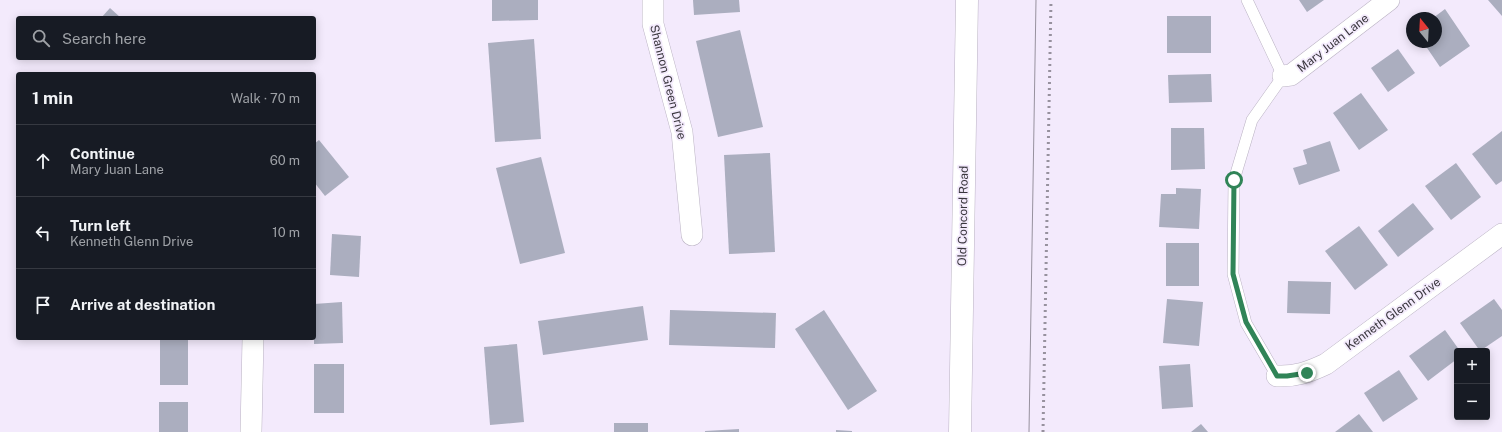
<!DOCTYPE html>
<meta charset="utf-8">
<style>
:root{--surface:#171b24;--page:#242831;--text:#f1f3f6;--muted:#9ea1a6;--line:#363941}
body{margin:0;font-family:"Public Sans",sans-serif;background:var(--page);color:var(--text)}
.controls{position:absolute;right:12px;bottom:12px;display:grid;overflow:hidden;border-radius:4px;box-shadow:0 2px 10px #0003}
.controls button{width:36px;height:36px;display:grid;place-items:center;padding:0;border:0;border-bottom:1px solid var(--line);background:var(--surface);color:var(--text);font:20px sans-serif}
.compass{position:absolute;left:1406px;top:12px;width:36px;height:36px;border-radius:50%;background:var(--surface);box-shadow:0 2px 10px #0003;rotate:342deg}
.stop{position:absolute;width:12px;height:12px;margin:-9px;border:3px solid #308457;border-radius:50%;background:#fff}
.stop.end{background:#308457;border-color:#fff;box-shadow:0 1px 4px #0008}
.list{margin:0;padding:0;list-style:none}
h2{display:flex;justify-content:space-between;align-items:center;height:52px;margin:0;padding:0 16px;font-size:17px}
h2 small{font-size:13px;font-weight:400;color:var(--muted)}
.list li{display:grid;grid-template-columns:26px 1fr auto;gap:12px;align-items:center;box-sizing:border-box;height:72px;padding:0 16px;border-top:1px solid var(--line)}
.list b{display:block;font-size:15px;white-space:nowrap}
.list p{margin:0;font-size:13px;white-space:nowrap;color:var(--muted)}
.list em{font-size:13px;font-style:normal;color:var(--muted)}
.icon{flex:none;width:22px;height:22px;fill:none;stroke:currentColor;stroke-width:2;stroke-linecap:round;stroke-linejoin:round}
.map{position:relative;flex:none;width:1502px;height:432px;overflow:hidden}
.search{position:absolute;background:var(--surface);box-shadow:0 2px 10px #0003;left:16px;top:16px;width:300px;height:44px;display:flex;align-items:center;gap:10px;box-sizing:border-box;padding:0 14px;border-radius:4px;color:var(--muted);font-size:15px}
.panel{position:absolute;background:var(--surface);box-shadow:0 2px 10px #0003;left:16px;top:72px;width:300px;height:268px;border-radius:4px}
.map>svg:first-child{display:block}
</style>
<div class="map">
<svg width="1502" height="432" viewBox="0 0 1502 432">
<rect width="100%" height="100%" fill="#f3eafc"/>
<g fill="#abaebf">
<polygon points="492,0 538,0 538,20 492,21"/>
<polygon points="693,0 739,0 740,12 694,15"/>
<polygon points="1299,0 1324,0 1307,12"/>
<polygon points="1488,0 1502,0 1502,16"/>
<polygon points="110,8 121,18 101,18"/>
<polygon points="1445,9 1470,46 1440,67 1423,42 1436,42 1436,18 1433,18"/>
<rect x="1167" y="16" width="44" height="37"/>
<polygon points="740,30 763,127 718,137 696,41"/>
<polygon points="534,39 541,139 495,142 488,43"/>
<polygon points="1398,49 1415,73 1388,92 1371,68"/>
<polygon points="1211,74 1212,102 1169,103 1168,75"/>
<polygon points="1361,93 1388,130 1359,150 1333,113"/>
<polygon points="1171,128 1204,128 1205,169 1171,170"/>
<polygon points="1502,131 1502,181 1496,185 1472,154"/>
<polygon points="319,140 349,177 325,196 314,182 314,144"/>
<polygon points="1330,141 1340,171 1299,185 1293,168 1307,164 1303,150"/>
<polygon points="770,153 775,252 729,254 724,155"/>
<polygon points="541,157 565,253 520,264 496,168"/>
<polygon points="1456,163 1481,197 1451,220 1425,186"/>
<polygon points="1176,188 1201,189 1199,229 1159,227 1161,194 1176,194"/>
<polygon points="1413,203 1434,229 1398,257 1378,231"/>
<polygon points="1359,226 1388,265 1355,290 1325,251"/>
<polygon points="332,234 361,236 359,277 330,275"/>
<rect x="1166" y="243" width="33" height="43"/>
<polygon points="1288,281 1331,282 1330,314 1287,313"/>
<polygon points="1167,299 1203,302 1199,346 1163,343"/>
<polygon points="1494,299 1502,310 1502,336 1480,351 1460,323"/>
<polygon points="342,302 343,343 314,344 314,304"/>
<polygon points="643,306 648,340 543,355 538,321"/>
<polygon points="670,310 776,313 775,348 669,345"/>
<polygon points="824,310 877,391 848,410 795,329"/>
<polygon points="1445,330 1460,351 1457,351 1457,359 1428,381 1409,356"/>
<polygon points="188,338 188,385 160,385 160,339"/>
<polygon points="517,344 524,422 490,425 484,347"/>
<rect x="314" y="364" width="30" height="49"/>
<polygon points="1190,364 1193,407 1162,409 1159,366"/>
<polygon points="1399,370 1418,399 1383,422 1364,393"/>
<rect x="159" y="402" width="29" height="30"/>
<polygon points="1359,414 1373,432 1335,432"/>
<rect x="614" y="423" width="34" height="9"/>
<polygon points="1201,424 1208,432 1191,432"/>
<polygon points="739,429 739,432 705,432 705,431"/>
<polygon points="836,430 852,431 852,432 836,432"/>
</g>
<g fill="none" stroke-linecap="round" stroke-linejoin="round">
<g stroke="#bab2c3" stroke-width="12">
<polyline id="service" points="1247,0 1283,76 1252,120 1234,180 1233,274 1246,323 1277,376"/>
</g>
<g stroke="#bab2c3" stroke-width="22">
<g id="minor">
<polyline points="653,0 653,24 682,132 692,235"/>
<polyline points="1283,76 1291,75 1389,0"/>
<path d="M1277 376C1295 377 1309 372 1326 364L1502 234"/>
<polyline points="251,432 253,338"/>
</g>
</g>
<g stroke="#bab2c3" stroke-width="23">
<polyline id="tertiary" points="960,432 967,0"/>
</g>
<use href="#service" stroke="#fff" stroke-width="11"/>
<use href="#minor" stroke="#fff" stroke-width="21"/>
<use href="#tertiary" stroke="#fff" stroke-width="22"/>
<polyline stroke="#97919e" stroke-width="1" points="1029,432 1036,0"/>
<polyline stroke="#97919e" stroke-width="3" stroke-dasharray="2 4" stroke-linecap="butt" points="1043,432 1051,0"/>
</g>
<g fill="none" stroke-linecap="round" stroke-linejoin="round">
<polyline stroke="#308457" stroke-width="5" points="1234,180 1233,274 1246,322 1277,376 1287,376 1307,373"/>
</g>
<g text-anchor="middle" stroke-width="3.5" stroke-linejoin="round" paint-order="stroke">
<g font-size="12" fill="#3a373e" stroke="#f3eafc">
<text transform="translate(1333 43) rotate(-38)" y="4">Mary Juan Lane</text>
<text transform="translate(668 82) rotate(76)" y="4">Shannon Green Drive</text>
<text transform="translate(963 216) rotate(-89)" y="4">Old Concord Road</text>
<text transform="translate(1393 314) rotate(-36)" y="4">Kenneth Glenn Drive</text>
</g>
</g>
</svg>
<div class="controls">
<button>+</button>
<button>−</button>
</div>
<svg class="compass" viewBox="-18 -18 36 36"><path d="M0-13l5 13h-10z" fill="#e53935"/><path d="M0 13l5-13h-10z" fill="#9ea1a6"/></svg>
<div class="stop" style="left:1234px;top:180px"></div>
<div class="stop end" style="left:1307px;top:373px"></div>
<div class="search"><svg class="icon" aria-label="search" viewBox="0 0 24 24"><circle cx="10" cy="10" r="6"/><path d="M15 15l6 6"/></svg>Search here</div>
<section class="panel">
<h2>1 min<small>Walk · 70 m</small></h2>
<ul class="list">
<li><svg class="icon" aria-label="ahead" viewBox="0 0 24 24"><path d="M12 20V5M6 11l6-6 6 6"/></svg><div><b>Continue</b><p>Mary Juan Lane</p></div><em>60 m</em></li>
<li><svg class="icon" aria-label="left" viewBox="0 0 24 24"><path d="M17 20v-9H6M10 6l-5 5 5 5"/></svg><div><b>Turn left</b><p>Kenneth Glenn Drive</p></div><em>10 m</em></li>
<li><svg class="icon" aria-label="arrive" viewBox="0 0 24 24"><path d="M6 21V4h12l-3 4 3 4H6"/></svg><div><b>Arrive at destination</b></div></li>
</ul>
</section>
</div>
